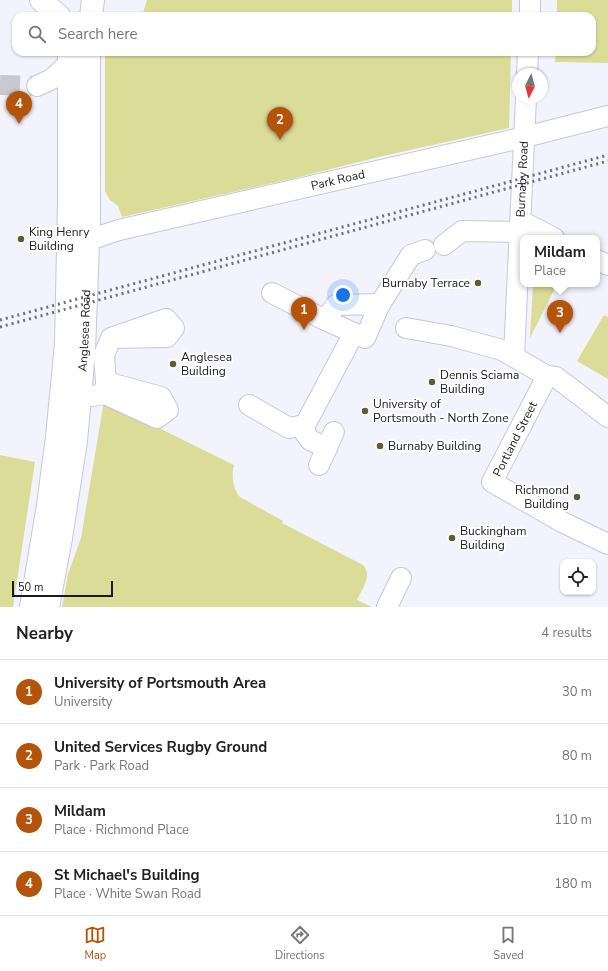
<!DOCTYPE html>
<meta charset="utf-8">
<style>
:root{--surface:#fff;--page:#f6f6f6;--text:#222;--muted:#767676;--line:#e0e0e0;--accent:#b45309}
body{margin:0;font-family:"Nunito Sans",sans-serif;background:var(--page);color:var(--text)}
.controls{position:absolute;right:12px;bottom:12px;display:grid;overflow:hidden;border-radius:8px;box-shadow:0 1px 3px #0004}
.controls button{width:36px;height:36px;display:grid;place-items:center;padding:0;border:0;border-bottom:1px solid var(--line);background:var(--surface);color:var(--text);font:20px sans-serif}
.compass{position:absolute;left:512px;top:68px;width:36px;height:36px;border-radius:50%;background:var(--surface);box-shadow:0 1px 3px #0004;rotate:186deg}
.scale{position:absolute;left:12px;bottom:10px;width:101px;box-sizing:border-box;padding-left:4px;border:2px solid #1a1b20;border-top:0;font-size:11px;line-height:14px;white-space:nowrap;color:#1a1b20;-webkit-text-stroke:3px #fff;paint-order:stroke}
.you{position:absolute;left:343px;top:295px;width:14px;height:14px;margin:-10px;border:3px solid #fff;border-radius:50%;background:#1a73e8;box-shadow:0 0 0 6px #1a73e833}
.badge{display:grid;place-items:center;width:26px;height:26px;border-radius:50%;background:var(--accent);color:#fff;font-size:13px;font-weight:700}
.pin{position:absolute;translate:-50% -33px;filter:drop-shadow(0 1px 2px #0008)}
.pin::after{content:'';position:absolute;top:21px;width:14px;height:12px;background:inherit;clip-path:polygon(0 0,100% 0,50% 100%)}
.popup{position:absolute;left:520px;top:235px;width:80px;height:52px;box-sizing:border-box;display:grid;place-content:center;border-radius:8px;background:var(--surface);filter:drop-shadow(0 1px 3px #0005);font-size:13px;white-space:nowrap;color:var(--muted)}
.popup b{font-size:15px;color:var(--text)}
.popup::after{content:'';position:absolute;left:50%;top:100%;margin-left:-8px;border:8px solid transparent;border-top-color:var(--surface)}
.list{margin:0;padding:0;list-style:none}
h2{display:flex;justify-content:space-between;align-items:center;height:52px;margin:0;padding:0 16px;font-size:17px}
h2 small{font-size:13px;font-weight:400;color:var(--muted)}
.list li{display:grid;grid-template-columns:26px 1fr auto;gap:12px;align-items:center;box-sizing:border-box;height:64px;padding:0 16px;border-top:1px solid var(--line)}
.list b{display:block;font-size:15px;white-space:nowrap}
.list p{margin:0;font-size:13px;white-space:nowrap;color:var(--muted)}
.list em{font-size:13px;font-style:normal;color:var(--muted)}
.icon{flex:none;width:22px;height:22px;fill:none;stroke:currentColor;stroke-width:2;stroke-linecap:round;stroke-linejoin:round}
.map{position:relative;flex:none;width:608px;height:607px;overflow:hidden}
.search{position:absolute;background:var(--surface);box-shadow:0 1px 3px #0004;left:12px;right:12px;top:12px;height:44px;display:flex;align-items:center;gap:10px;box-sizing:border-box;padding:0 14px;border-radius:12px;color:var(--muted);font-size:15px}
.sheet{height:308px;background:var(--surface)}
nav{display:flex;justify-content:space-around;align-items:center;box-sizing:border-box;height:56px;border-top:1px solid var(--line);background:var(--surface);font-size:11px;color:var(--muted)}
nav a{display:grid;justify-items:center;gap:2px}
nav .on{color:var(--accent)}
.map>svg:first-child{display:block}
</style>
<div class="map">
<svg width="608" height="607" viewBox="0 0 608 607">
<rect width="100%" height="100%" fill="#f2f3fc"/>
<g fill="#dadc98">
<polygon points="147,0 512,0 512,16 142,16"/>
<polygon points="557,0 608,0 608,63 555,62 556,52 592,52 592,16 557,16"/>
<polygon points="105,52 511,52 509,128 383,156 295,178 122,217 118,206 110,200 105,191"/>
<polygon points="533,284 557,284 530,338"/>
<polygon points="604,315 608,317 608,379 577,361"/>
<path d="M104 401 234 465C231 474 233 490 240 497L283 521 282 523 363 565C373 575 362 589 357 600L372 607H62L68 574 81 538Z"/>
<polygon points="0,455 35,462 13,607 0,607"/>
</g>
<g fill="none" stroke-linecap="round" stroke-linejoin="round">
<polyline stroke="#c7c8d0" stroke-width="20" stroke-dasharray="20 10" stroke-linecap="butt" points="0,85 37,86"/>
<g stroke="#c6c8d7" stroke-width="22">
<g id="minor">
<polyline points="530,16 530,0"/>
<polyline points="527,74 528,52"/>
<polyline points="37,86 52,79 69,63"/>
<polyline points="521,221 554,238"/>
<path id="s1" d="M74 245 119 230 525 137 608 116"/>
<polyline points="444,245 462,231 521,232"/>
<polyline points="597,260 608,265"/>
<polyline points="272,293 325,320 365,338 380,304 336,305 325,320"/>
<polyline points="380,304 411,255 425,250"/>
<polyline points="406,328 451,336 502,350 547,376 492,482 562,522 608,544"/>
<path id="s2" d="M514 356 526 98"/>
<polyline points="547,376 556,377 608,417"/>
<polyline points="105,394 106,382 104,355 111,338 166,319 174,328 167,337 111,338"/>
<polyline points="92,396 105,394 157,418 168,410 161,397 106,382"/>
<polyline points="249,405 289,428 305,425 354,333"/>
<polyline points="300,426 310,440 327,448"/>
<polyline points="319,465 334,432"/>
<polyline points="387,607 401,578"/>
</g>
</g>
<g stroke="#c6c8d7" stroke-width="24">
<g id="major">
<polyline points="41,0 59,16"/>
<polyline points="91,16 93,0"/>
<polyline points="31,607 48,505 57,437 66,343 69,201 69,52"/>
<path id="s3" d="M48 607 61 538 76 441 84 351 89 216V52"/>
</g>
</g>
<use href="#minor" stroke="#fff" stroke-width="20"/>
<use href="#major" stroke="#fff" stroke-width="22"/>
<g stroke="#6f7076" stroke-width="3" stroke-dasharray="2 4" stroke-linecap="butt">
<polyline points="0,320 608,155"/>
<polyline points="0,327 608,161"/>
</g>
</g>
<g fill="#5d5e2b" stroke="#fff" stroke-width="1.5">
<circle cx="21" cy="239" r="4"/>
<circle cx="478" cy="283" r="4"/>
<circle cx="173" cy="364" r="4"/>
<circle cx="432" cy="382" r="4"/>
<circle cx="365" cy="411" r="4"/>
<circle cx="380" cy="446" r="4"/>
<circle cx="577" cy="497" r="4"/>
<circle cx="452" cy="538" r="4"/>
</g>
<g text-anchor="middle" stroke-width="4" stroke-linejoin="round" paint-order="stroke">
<g font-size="12" fill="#1a1b20" stroke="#fff">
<text dy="4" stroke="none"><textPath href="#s2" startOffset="177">Burnaby Road</textPath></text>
<text dy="4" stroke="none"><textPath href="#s1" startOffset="272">Park Road</textPath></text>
<text dy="4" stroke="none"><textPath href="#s3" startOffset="279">Anglesea Road</textPath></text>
<text transform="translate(515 439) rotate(-63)" y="4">Portland Street</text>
</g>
<g font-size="12" fill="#1a1b20" stroke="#fff" text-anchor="start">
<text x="29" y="236">King Henry<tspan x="29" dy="14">Building</tspan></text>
<text x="470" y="287" text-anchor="end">Burnaby Terrace</text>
<text x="181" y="361">Anglesea<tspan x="181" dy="14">Building</tspan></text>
<text x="440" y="379">Dennis Sciama<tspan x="440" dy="14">Building</tspan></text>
<text x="373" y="408">University of<tspan x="373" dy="14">Portsmouth - North Zone</tspan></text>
<text x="388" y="450">Burnaby Building</text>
<text x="569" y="494" text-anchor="end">Richmond<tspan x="569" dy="14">Building</tspan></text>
<text x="460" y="535">Buckingham<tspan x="460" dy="14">Building</tspan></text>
</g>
</g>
</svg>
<div class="controls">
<button><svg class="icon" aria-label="locate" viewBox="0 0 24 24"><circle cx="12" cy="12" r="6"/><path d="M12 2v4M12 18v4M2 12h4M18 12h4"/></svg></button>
</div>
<svg class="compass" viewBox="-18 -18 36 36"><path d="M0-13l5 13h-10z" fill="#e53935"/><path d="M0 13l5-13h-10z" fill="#767676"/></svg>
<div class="scale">50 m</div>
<div class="you"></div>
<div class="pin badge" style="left:304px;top:330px">1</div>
<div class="pin badge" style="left:280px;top:140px">2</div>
<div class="pin badge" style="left:560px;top:333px">3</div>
<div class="popup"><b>Mildam</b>Place</div>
<div class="pin badge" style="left:19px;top:124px">4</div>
<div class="search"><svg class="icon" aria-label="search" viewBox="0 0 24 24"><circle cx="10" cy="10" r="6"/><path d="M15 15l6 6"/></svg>Search here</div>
</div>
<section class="sheet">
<h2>Nearby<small>4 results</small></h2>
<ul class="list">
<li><span class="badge">1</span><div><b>University of Portsmouth Area</b><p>University</p></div><em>30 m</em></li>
<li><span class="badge">2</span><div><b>United Services Rugby Ground</b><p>Park · Park Road</p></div><em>80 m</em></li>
<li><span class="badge">3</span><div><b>Mildam</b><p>Place · Richmond Place</p></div><em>110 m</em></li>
<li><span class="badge">4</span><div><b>St Michael's Building</b><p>Place · White Swan Road</p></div><em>180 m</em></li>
</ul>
</section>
<nav>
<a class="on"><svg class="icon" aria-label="map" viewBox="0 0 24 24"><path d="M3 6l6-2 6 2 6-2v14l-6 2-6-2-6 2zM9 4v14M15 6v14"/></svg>Map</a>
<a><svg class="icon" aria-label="directions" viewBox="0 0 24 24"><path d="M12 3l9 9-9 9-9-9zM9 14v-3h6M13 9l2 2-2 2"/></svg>Directions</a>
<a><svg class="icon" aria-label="saved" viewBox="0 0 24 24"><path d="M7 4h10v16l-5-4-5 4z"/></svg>Saved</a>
</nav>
